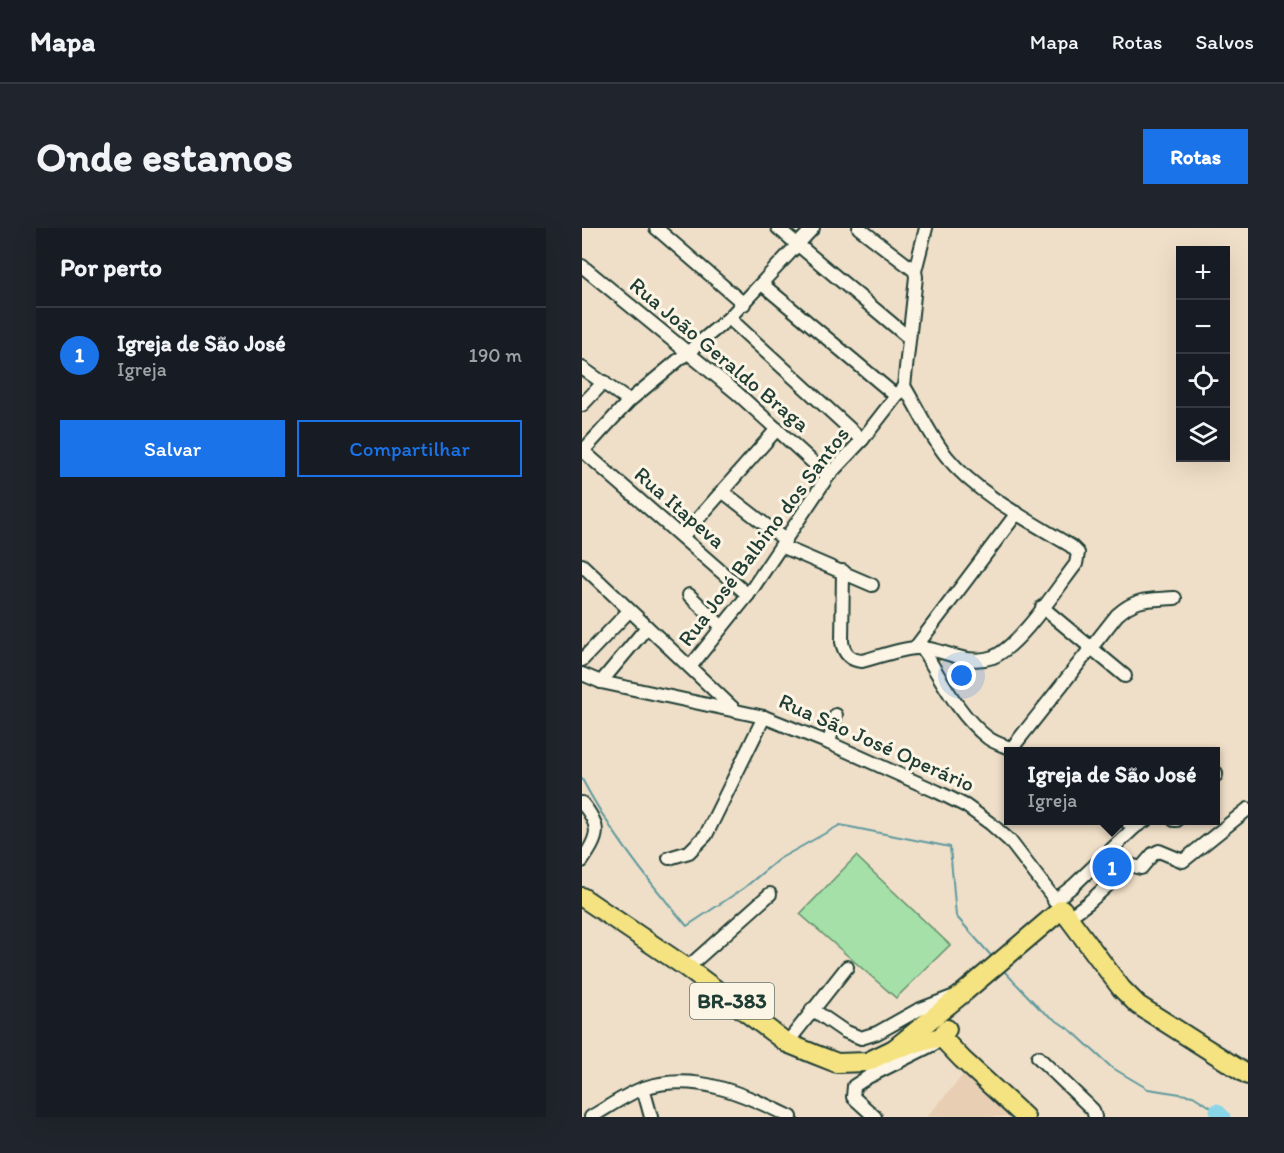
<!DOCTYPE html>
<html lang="pt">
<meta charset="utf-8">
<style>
:root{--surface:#171b24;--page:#20242c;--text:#f1f3f6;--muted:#9ea1a6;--line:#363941;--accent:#1a73e8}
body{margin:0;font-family:Itim,sans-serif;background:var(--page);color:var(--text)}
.controls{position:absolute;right:18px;top:18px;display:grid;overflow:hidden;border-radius:0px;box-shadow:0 6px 24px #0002}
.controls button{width:54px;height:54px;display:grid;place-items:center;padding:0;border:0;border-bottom:2px solid var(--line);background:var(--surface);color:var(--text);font:30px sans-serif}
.you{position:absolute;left:380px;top:448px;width:21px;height:21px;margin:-15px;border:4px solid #fff;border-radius:50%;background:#1a73e8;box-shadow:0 0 0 9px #1a73e833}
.badge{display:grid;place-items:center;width:39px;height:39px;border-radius:50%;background:var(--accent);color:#fff;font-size:20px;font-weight:700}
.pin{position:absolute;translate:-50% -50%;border:3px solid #fff;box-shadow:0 2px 6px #0006}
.popup{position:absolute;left:422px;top:519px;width:216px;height:78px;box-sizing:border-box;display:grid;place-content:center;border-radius:0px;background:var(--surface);filter:drop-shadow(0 2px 4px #0005);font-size:20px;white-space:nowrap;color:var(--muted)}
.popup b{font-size:22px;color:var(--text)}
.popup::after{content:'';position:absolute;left:50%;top:100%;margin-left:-12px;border:12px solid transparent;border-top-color:var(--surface)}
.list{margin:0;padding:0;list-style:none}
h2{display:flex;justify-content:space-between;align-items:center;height:78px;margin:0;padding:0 24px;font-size:26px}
h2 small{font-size:20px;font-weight:400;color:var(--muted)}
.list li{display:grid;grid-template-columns:39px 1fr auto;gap:18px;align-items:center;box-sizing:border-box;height:96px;padding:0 24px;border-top:2px solid var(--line)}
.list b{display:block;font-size:22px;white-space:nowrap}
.list p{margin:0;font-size:20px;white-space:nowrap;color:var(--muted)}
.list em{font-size:20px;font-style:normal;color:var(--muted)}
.actions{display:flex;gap:12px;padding:18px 24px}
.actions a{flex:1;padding:14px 0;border:2px solid var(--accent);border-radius:0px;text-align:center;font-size:21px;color:var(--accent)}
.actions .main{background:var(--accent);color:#fff}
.icon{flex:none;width:33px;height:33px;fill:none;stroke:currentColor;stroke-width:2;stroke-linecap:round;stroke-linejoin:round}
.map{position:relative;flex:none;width:666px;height:889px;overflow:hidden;border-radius:0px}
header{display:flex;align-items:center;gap:36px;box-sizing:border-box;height:84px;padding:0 30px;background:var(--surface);border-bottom:2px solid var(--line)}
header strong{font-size:28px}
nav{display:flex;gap:33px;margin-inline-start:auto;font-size:21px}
.intro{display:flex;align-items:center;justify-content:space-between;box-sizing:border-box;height:144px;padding:0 36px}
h1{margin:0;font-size:42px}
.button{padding:15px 27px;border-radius:0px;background:var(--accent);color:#fff;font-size:21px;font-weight:700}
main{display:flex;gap:36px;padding:0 36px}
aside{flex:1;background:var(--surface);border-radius:0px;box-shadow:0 6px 24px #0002}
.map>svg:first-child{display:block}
</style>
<header>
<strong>Mapa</strong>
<nav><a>Mapa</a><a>Rotas</a><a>Salvos</a></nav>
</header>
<div class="intro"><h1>Onde estamos</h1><a class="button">Rotas</a></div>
<main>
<aside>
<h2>Por perto<small></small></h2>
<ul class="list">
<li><span class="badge">1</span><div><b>Igreja de São José</b><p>Igreja</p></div><em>190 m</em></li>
</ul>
<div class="actions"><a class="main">Salvar</a><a>Compartilhar</a></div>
</aside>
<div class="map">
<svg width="666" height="889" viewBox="0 0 666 889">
<rect width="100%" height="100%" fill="#f0dfc8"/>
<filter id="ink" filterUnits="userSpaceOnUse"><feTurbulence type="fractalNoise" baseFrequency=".0167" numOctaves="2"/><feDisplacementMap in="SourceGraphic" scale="12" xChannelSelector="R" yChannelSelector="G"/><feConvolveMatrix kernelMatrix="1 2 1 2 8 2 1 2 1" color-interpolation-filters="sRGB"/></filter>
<g filter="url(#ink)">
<polygon fill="#e8cfb4" points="385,842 434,889 345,889"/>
<polygon fill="#a4e0a7" stroke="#628e6e" stroke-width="1.5" points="274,628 368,717 314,770 218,686"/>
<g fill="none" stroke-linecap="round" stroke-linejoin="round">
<g stroke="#5e999f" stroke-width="2">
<path d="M0 551C27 603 67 654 105 698L162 660 197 631 258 597 368 619 374 688 412 731"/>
<polyline points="421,742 459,782 491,804 529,839 566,861 611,868 635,883"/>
</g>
<polyline stroke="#88d6e7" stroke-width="15" points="635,883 641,889"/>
<g stroke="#1f3d34" stroke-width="16">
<g id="minor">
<polyline points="74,0 162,76"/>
<polyline points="196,0 327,110"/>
<polyline points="277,0 333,43"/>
<polyline points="0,38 155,165 246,248"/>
<polyline points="180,56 314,168"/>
<polyline points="147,90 280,212"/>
<polyline points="0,140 47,173"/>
<polyline points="0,177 22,154"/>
<polyline points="1,223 166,367"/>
<polyline points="0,224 47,173 147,90 231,0"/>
<polyline points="140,263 203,312"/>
<polyline points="100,309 195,201"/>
<polyline points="199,318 290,357"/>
<polyline points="0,337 154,483"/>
<path d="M261 343 260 414C262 425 267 432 280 433 296 429 317 421 334 420 359 418 382 439 411 429 437 419 476 359 494 336L496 325 489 318C448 293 396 267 365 229 348 208 336 181 322 158"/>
<polyline points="107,367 140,399"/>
<polyline points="460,379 543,448"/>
<polyline points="333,420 435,285"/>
<path d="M340 420C359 451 377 488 406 510 416 517 426 518 435 524"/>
<polyline points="0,432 47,383"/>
<polyline points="108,439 166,367 246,248 280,212 322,158 334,49 333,43 344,0"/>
<polyline points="0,446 19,454 182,489 247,515 356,564 384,578 409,596 428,613 480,681"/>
<polyline points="19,454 65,399"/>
<polyline points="247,515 254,487"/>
<path d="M430 520 535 387C555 369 568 372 593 370"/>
<polyline points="634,547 634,545"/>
<path d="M0 575C20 599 17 608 0 633"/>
<polyline points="542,592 553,599"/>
<polyline points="592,592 595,592"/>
<polyline points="87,630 107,624 124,607 182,489"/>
<polyline points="472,673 491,658 553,599 564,592"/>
<polyline points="487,689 506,675 548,637 559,640 571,626 577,623 601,633 666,581"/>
<polyline points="105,740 188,666"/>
<polyline points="230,781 262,803 279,810 295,805 336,782 370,769"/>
<polyline points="205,815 265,739"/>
<polyline points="456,829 511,882 513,889"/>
<polyline points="61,860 69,889"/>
<path d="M9 889C25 880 44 866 62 860 114 843 163 867 209 889"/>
<polyline points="293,889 271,869 272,858 286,849 352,816"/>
</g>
</g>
<g stroke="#1f3d34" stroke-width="22">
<g id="highway">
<polyline points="0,669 105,740 205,815 232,826 255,835 285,834 312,821 359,809 365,801"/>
<polyline points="359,809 380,831 443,889"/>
<polyline points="312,821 380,766 480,681 539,760 556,777 666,847"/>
</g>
</g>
<use href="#minor" stroke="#fcf5e5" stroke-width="12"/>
<use href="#highway" stroke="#f5e382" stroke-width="18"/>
</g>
</g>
<g text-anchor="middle" stroke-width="6" stroke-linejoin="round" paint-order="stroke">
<rect fill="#fcf5e5" stroke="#617469" stroke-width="1.5" x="108" y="755" width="84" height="36" rx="4.5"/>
<g font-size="21" font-weight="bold" fill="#1f3d34">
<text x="150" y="780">BR-383</text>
</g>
<g font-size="22" fill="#1f3d34" stroke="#fcf5e5">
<text transform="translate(138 126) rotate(40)" y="8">Rua João Geraldo Braga</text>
<text transform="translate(98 279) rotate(41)" y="8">Rua Itapeva</text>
<text transform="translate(181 308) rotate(-53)" y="8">Rua José Balbino dos Santos</text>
<text transform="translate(295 514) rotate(24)" y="8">Rua São José Operário</text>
</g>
</g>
</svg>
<div class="controls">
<button>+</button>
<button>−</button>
<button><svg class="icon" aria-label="locate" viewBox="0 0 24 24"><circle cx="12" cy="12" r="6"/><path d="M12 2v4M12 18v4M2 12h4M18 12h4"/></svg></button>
<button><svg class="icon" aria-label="layers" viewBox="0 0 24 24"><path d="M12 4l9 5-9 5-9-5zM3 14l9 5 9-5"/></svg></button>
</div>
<div class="you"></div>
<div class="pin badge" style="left:530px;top:639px">1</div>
<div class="popup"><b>Igreja de São José</b>Igreja</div>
</div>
</main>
